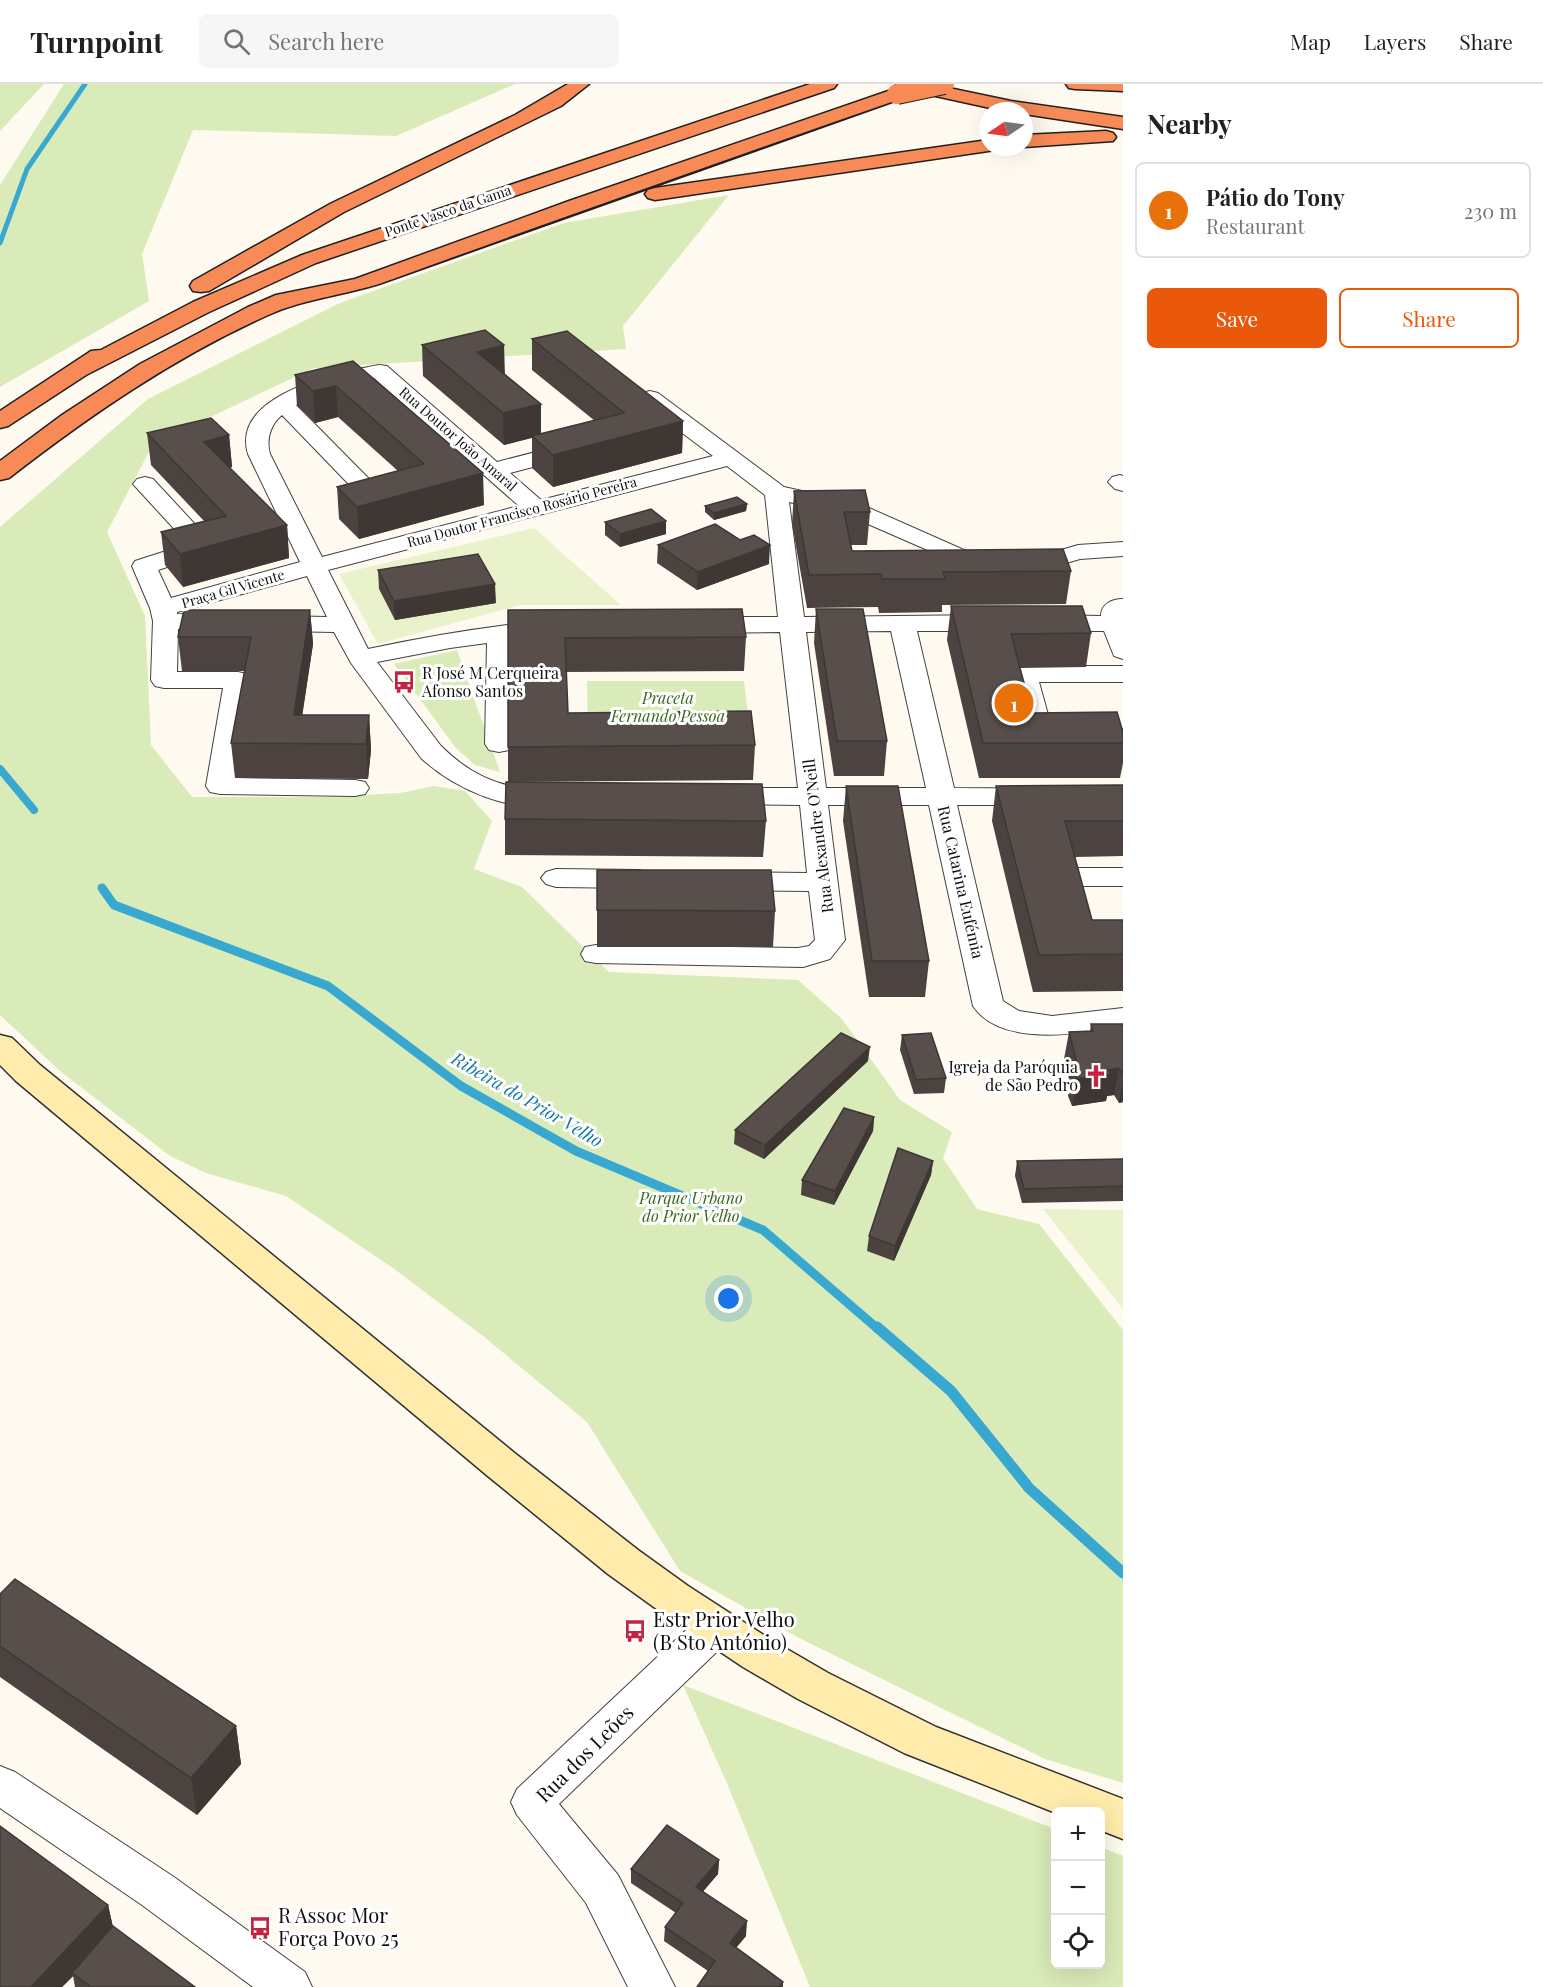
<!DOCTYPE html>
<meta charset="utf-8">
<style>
:root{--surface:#fff;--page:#f6f6f6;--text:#202124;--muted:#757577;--line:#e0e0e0;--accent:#ea580c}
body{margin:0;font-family:"Playfair Display",serif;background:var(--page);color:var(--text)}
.controls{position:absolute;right:18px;bottom:18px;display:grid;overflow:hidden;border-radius:9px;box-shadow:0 6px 24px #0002}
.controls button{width:54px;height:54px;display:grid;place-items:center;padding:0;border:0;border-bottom:2px solid var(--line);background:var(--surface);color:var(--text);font:30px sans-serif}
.compass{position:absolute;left:979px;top:18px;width:54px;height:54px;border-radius:50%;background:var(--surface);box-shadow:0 6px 24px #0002;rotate:257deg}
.you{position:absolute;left:729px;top:1215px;width:21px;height:21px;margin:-15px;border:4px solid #fff;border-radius:50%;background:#1a73e8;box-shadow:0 0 0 9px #1a73e833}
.badge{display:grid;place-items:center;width:39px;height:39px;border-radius:50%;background:var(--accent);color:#fff;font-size:20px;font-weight:700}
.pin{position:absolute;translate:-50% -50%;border:3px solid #fff;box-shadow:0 2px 6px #0006}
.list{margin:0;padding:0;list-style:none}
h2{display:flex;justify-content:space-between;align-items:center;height:78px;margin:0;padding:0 24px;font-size:26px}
h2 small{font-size:20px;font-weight:400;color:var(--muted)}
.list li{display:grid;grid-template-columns:39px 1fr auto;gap:18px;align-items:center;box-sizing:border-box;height:96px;margin:0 12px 12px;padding:0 12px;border:2px solid var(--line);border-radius:9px}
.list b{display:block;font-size:22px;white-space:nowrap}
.list p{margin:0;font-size:20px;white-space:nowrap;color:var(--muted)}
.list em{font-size:20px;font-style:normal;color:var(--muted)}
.actions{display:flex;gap:12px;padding:18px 24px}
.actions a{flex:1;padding:14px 0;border:2px solid var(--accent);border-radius:9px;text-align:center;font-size:21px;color:var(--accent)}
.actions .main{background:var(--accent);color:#fff}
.icon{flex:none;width:33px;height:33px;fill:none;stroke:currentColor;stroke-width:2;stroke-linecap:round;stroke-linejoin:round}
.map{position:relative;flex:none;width:1123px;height:1903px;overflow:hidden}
header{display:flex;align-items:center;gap:36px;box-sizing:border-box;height:84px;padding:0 30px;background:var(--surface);border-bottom:2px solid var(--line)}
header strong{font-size:28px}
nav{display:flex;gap:33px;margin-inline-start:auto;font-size:21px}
.search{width:420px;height:54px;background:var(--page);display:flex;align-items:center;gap:15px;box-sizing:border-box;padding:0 21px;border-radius:9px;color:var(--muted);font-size:22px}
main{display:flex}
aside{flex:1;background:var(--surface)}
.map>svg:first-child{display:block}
</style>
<header>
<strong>Turnpoint</strong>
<div class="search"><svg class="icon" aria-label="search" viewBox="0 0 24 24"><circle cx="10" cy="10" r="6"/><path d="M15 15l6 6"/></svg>Search here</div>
<nav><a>Map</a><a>Layers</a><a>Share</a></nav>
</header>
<main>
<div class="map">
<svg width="1123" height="1903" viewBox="0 0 1123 1903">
<rect width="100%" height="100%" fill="#fffaf0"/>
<g fill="#d9ebb8">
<polygon points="0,0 44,0 0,47"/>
<polygon points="64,0 515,0 396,52 193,46 142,170 149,217 0,303 0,101"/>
<polygon points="729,111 623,242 626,265 314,284 153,360 107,448 145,532 151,661 192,713 324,713 400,709 434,702 465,707 492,737 474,785 522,803 609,888 798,896 842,935 900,1016 952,1048 943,1074 977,1125 1039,1140 1123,1246 1123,1699 1045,1675 799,1554 680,1487 587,1338 483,1252 393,1184 286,1112 206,1089 170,1072 60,987 0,931 0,443 148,315 340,219 564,139"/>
<polygon points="457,566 500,688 475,681 456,664 394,580"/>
<polygon points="587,597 744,597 750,649 588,649"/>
<polygon points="683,1601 1055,1745 1056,1880 1100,1880 1101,1763 1123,1772 1123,1903 810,1903 726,1697"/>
</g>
<g fill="#e9f2cb">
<polygon points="534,444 621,521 520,521 378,560 339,490"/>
<polygon points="1043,1125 1123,1126 1123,1225"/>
</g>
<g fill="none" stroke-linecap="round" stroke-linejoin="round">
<polyline stroke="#39a8d1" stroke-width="5" points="0,159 27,85 85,0"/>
<polyline stroke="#39a8d1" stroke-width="8" points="0,685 34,726"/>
<polyline stroke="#39a8d1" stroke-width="9" points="102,804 114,821 328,902 461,1002 576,1067 763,1146 878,1245"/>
<polyline stroke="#39a8d1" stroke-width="11" points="877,1243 951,1307 1029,1404 1123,1489"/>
<g stroke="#424242" stroke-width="2">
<g id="street">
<path d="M379 281 387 282 497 378 574 358 582 360 585 365 582 370 510 389 541 416 713 372 642 319 639 314 642 309 650 307 658 309 784 403 860 420 982 474 1031 475 1078 461 1123 458V472L1080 475 1032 489 978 488 845 430 789 418 804 533 990 531 999 534 1003 539 999 544 990 547H917L954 704 1123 705V721H957L1003 917 1019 927 1052 932 1123 924V944C1081 949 1001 964 973 922L929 721H828L845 856 830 875 803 883 596 879 585 877 581 870 585 863 596 861 798 864 809 862 815 856 809 807 731 806 721 803 716 797 721 791 731 788 807 789 800 721 722 720 712 718 708 712 712 706 722 704H798L780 548 701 549 692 546 688 541 692 536 701 533H778L765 411 727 382 328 486 368 565C414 555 460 547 507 541 524 540 542 535 558 539L562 544 558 549 513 556V660L509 666 499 668 489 666 485 660 487 559 450 564 377 578 441 662C462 683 488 699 517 703 531 706 545 705 559 708L563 714 559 720C513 731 454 705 421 674L351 579 334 548 178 545 177 588H238L247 590 251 596 235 694 355 696 365 698 369 704 365 710 355 712 220 710 210 708 206 702 223 604H164L155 602 151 596 153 537 150 524 132 482 135 477 188 460 133 400 137 395 145 393 153 395 216 463 213 468 158 486 171 514 300 478 248 370C230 310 340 288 379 281ZM374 294 519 422 322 473 270 370C266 356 270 341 282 331L364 416 372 418 380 416 384 411 380 406 296 321 333 305ZM307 492 327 533 177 530V528ZM891 547 926 704H826L806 548Z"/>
<polygon points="1120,391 1123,392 1123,407 1115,405 1108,398 1112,393"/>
<path d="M1123 515V575L1114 572 1104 547H1046L1037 544 1033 539 1037 534 1046 531 1101 532C1101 520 1112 515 1123 515Z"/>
<polygon points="1024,582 1123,582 1123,598 1039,598 1052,645 1123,645 1123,661 1041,661 1031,659 1027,653 1011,590 1015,584"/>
<polygon points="1076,784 1123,784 1123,802 1076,802 1066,799 1061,793 1066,787"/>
<polygon points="556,785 639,786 649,789 654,795 649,801 639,804 556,803 546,800 541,794 546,788"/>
<polygon points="716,1526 730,1531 736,1543 730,1555 559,1720 618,1791 675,1903 628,1903 586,1819 517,1731 511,1718 517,1705 702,1531"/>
<polygon points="0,1682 15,1688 174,1793 305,1888 312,1903 253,1903 142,1821 0,1724"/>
</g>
</g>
<g stroke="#313131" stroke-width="3">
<polygon id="secondary" points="0,951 12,954 40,981 517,1371 638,1466 688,1502 773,1557 828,1589 936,1643 1123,1715 1123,1755 1100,1746 1100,1728 1056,1729 904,1669 798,1615 743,1583 658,1526 608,1490 489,1393 16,997 0,981"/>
</g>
<g stroke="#202020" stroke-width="3">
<g id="highway">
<polygon points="568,0 589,0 561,22 344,128 209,207 201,208 193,207 190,202 193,197 330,120 515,31"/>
<polygon points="810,0 837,0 834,4 316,179 209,228 86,291 8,342 0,344 0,327 91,267 101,266 193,218 302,171"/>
<polygon points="896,0 930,0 1011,17 1123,33 1123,45 1024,30 1024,27 1004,27 899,4"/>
<polygon points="1066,0 1123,0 1123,7 1075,5 1069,4"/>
<path d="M897 4 903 6 906 10 903 14C733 73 563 133 393 195 352 211 306 213 266 232 173 274 89 332 9 394L0 396V377L62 331 140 280 248 223 276 211 355 195 569 117Z"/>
<polygon points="1106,47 1113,49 1116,53 1113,57 1024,63 1024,51"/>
<polygon points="988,56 988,63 997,63 995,66 655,116 648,114 645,110 648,106 655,104"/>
</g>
</g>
<use href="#street" fill="#fff" fill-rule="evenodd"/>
<use href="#secondary" fill="#ffebab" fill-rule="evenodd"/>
<use href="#highway" fill="#f78a56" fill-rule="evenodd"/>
<g stroke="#202020" stroke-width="22" stroke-linecap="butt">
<polyline id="highway-bridge" points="897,10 944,0"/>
</g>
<use href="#highway-bridge" stroke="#f78a56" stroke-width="20"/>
</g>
<g fill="#4c4340">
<polygon points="532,255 683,337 682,369 553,403 532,384 532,354 504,361 423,292 422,261 505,290 541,320 541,350 595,337 532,286"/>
<polygon points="353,277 484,421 359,455 339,435 337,403 398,387 338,333 315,339 297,322 295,291"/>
<polygon points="147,349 229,351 232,383 230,384 287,441 289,474 183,503 165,481 161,448 204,437 151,381"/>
<polygon points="794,407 870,428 867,461 851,461 852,467 1071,487 1066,520 942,521 942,528 879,529 878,523 807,524 792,440"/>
<polygon points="747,420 746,427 714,436 705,428 705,422"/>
<polygon points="605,438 666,450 620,463 605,451"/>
<polygon points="658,461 769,480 697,506 657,479"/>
<polygon points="378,486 496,519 395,536 379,505"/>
<polygon points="951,522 1091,549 1086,583 1020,584 1032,629 1123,648 1123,679 1120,694 979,694 947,556"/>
<polygon points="816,525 887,657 884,692 834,692 814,559"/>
<polygon points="310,526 313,560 302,631 369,631 371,666 368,695 235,694 231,659 245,587 182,587 178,553"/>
<polygon points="508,526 746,553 744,587 566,588 568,629 755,661 753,696 508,698"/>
<polygon points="1123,701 1123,772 1075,773 1092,836 1123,836 1123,907 1033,908 992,737 996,702"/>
<polygon points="846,702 929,877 925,913 869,913 843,737"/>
<polygon points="505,735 766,737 763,773 505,771"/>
<polygon points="597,786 775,827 773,863 597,863"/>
<polygon points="1091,940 1123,940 1123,1018 1119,1019 1114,1011 1107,1012 1106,1017 1072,1022 1068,1012 1070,999 1064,975 1069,948 1090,947"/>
<polygon points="902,951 946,994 944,1009 914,1010 900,966"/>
<polygon points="868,977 764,1075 734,1060 735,1046"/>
<polygon points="874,1033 873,1047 834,1121 801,1111 802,1096"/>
<polygon points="1123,1075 1123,1117 1022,1119 1015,1092 1017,1077"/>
<polygon points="933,1077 931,1091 894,1177 867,1167 869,1152"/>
<polygon points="0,1510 236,1642 241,1680 197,1731 0,1593"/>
<polygon points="719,1776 718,1790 703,1807 746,1852 736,1864 783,1898 783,1903 697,1903 708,1887 664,1857 665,1843 676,1829 631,1799 631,1785"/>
<polygon points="108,1821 113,1843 195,1903 75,1903 73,1892 62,1903"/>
</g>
<g fill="#3e3734">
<polygon points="504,261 505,292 477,268"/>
<polygon points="336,302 338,333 315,339 313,307"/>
<polygon points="541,320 541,351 504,361 503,329"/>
<polygon points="683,337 682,369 553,403 553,371"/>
<polygon points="229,351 232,383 207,389 204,358"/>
<polygon points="483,389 484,421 359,455 357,423"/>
<polygon points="747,420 746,427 714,436 714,429"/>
<polygon points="666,437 666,450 620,463 620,450"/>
<polygon points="287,441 289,474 183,503 180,470"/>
<polygon points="770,461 769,480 697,506 698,488"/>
<polygon points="495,500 496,519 395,536 394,517"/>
<polygon points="310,526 313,560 298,660 294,631"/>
<polygon points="369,631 371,666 368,695 366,660"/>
<polygon points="870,963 868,977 764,1075 765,1061"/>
<polygon points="1119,984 1114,1011 1107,1012 1106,1017 1072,1022 1077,995 1108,986"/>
<polygon points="1123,996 1123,1018 1119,1019"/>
<polygon points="874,1033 873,1047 834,1121 835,1107"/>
<polygon points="933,1077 931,1091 894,1177 895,1162"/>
<polygon points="236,1642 241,1680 197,1731 191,1694"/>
<polygon points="719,1776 718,1790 695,1817 696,1803"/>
<polygon points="108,1821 114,1848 72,1889 73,1892 62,1903 31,1903"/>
<polygon points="747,1837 746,1852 728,1873 730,1859"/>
</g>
<g fill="#584e4b" stroke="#3e3734" stroke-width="1.5">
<polygon points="485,246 504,261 477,268 541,320 503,329 422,261"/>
<polygon points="567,247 683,337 553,371 532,352 624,329 532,255"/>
<polygon points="353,277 483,389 357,423 337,403 424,380 336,302 313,307 295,291"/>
<polygon points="211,334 229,351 204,358 287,441 180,470 161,448 226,432 147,349"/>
<polygon points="865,406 870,428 844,428 852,467 1063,465 1071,487 943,488 945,495 882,495 881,490 809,491 794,407"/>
<polygon points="737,413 747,420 714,429 705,422"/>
<polygon points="651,425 666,437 620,450 605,438"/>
<polygon points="715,440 740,456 754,451 770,461 698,488 658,461"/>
<polygon points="478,470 495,500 394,517 378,486"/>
<polygon points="951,522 1082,522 1091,549 1011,550 1032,629 1117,628 1123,648 1123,659 983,659"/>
<polygon points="742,525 746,553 565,554 568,629 751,627 755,661 508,663 508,526"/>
<polygon points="816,525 863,525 887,657 837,657"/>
<polygon points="184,526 310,526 294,631 369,631 366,660 231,659 251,553 178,553"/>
<polygon points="506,698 762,700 766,737 505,735"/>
<polygon points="1123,701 1123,737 1065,737 1092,836 1123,836 1123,870 1039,871 996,702"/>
<polygon points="846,702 898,702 929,877 872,877"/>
<polygon points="597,786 771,786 775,827 597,826"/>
<polygon points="1091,940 1123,940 1123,990 1119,984 1108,986 1111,990 1077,995 1073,985 1078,983 1069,948 1093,947"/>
<polygon points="841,949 870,963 765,1061 735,1046"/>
<polygon points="931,949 946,994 916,996 902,951"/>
<polygon points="844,1024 874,1033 835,1107 802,1096"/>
<polygon points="898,1064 933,1077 895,1162 869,1152"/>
<polygon points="1123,1075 1123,1102 1024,1105 1017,1077"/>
<polygon points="15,1495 236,1642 191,1694 0,1562 0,1510"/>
<polygon points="667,1741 719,1776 696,1803 747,1837 730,1859 783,1898 779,1903 697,1903 715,1877 665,1843 683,1819 631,1785"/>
<polygon points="0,1742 108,1821 31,1903 0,1903"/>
<polygon points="113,1842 195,1903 91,1903 72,1889"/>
</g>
<defs>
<g id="bus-bare" transform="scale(1.8)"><path d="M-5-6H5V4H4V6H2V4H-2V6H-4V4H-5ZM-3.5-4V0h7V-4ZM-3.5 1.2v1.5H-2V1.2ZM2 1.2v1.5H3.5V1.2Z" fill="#c32340" stroke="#fff" stroke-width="2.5" paint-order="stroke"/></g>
<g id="church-bare" transform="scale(1.8)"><path d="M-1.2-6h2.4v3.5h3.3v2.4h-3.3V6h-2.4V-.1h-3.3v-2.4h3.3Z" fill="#c32340" stroke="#fff" stroke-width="2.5" paint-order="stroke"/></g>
</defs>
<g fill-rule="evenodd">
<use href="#bus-bare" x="404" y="598"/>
<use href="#church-bare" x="1096" y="992"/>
<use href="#bus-bare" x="635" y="1547"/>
<use href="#bus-bare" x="260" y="1844"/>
</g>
<g text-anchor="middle" stroke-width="6" stroke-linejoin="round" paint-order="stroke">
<g font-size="14" fill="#0f0f0f" stroke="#fff">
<text transform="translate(448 127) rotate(-19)" y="5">Ponte Vasco da Gama</text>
<text transform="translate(458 355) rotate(41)" y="5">Rua Doutor João Amaral</text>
<text transform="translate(522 428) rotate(-15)" y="5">Rua Doutor Francisco Rosário Pereira</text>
<text transform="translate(233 505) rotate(-16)" y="5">Praça Gil Vicente</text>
</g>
<g font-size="16" fill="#0f0f0f" stroke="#fff" text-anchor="start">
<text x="422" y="595">R José M Cerqueira<tspan x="422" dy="18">Afonso Santos</tspan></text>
<text x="1078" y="989" text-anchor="end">Igreja da Paróquia<tspan x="1078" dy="18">de São Pedro</tspan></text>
</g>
<g font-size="16" font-style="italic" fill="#36681d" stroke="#fff">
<text x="668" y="620">Praceta<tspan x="668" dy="18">Fernando Pessoa</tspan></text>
<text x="691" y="1120">Parque Urbano<tspan x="691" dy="18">do Prior Velho</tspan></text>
</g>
<g font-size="16" fill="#0f0f0f" stroke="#fff">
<text transform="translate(818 752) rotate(-97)" y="6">Rua Alexandre O'Neill</text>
<text transform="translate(961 798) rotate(77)" y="6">Rua Catarina Eufémia</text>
</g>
<g font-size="18" font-style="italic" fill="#1478a4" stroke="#fff">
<text transform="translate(527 1016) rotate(30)" y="6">Ribeira do Prior Velho</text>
</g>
<g font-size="20" fill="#0f0f0f" stroke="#fff" text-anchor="start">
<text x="653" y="1543">Estr Prior Velho<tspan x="653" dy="23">(B Sto António)</tspan></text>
<text x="278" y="1839">R Assoc Mor<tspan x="278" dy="23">Força Povo 25</tspan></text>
</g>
<g font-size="20" fill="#0f0f0f" stroke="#fff">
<text transform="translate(585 1670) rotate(-45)" y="7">Rua dos Leões</text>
</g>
</g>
</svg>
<div class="controls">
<button>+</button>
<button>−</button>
<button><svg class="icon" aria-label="locate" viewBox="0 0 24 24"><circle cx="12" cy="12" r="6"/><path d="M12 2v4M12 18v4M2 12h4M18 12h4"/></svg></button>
</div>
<svg class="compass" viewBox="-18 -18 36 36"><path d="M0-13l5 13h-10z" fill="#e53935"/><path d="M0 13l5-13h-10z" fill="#757577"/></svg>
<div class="you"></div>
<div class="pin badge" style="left:1014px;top:619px;background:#e8710a">1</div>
</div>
<aside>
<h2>Nearby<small></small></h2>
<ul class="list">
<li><span class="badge" style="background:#e8710a">1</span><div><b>Pátio do Tony</b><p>Restaurant</p></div><em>230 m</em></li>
</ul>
<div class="actions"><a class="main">Save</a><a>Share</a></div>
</aside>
</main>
